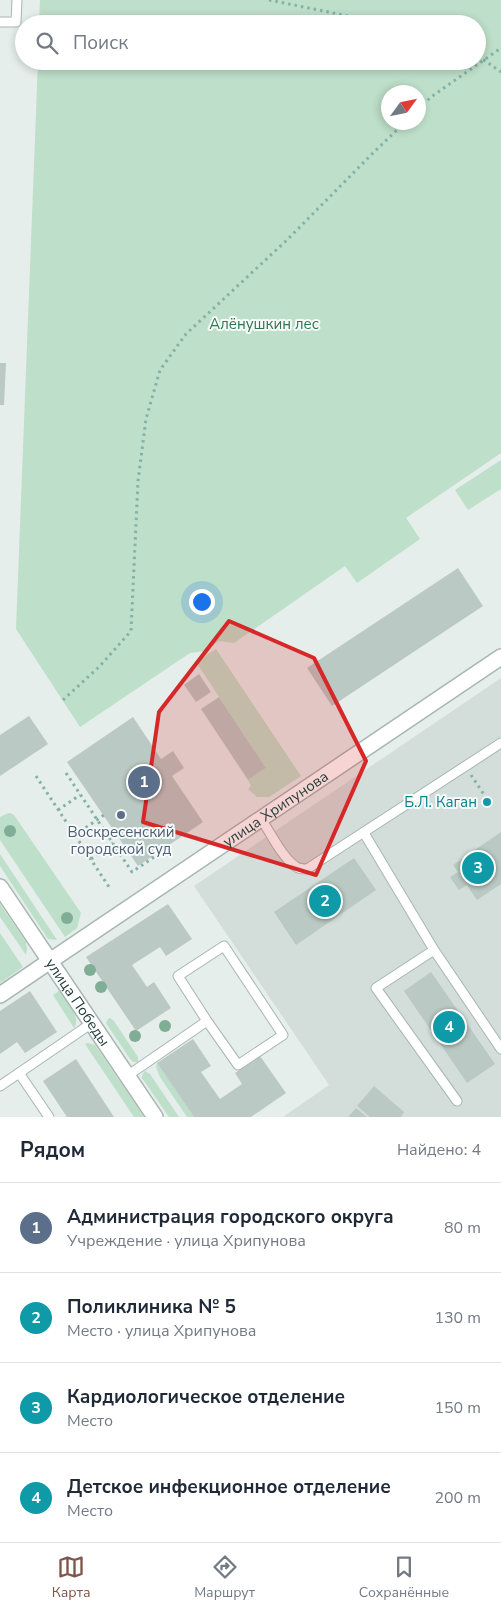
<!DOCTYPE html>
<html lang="ru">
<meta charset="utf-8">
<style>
:root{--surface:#fff;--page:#f6f6f7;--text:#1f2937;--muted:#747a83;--line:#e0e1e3;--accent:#7e5549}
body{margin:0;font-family:"Nunito Sans",sans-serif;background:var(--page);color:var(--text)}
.compass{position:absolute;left:381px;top:85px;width:45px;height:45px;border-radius:50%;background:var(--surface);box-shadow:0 2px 8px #0003;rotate:57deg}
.you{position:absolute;left:201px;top:601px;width:18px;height:18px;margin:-12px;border:4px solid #fff;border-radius:50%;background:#1a73e8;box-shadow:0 0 0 8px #1a73e833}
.badge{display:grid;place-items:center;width:32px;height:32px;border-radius:50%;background:var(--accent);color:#fff;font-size:16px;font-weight:700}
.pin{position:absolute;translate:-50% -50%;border:2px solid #fff;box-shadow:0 1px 5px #0006}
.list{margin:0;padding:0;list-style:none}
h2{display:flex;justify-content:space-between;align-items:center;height:65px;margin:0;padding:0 20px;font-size:21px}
h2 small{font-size:16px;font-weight:400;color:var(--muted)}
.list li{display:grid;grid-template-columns:32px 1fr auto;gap:15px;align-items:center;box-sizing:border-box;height:90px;padding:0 20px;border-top:1px solid var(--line)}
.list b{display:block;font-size:19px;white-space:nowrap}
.list p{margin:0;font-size:16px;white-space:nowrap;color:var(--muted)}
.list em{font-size:16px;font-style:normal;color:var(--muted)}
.icon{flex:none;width:28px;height:28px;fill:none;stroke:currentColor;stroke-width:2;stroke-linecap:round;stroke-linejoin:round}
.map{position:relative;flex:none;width:501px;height:1117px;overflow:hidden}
.search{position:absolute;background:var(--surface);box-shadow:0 2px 8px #0003;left:15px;right:15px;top:15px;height:55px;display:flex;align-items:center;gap:12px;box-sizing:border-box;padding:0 18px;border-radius:28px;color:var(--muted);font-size:19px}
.sheet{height:425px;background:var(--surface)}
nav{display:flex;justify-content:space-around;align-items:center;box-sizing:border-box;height:70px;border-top:1px solid var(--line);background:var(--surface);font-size:14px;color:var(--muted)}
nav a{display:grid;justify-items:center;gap:2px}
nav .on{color:var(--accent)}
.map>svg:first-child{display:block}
</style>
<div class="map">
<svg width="501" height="1117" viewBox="0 0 501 1117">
<rect width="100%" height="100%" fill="#e5eeeb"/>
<polygon fill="#d3deda" points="501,678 501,1117 283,1117 329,1085 194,886"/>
<g fill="#bedfc9" fill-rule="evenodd">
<path d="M40 0H501V453L406 518 420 539 357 583 345 566 234 643 219 641 205 651 190 653 80 727 16 629 38 61H477V24H39ZM388 92H418V122H388Z"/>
<polygon points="501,460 501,489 468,510 455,490"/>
<polygon points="216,649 301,776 269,797 257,797 248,789 251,786 248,780 266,768 196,662"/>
<polygon points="10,813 14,815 81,913 77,928 65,937 0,840 0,817 6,814"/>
<polygon points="0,854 55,937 57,940 48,939 0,866"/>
<polygon points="0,904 26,942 27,949 26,955 0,917"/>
<polygon points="0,933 23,967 0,983"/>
<path d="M59 991C66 1001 82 1017 74 1028L53 995Z"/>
<polygon points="110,1018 114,1021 138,1057 138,1062 133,1062 130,1059 106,1023 108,1019"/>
<polygon points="88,1043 95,1045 97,1048 144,1117 134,1117 85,1044"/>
<polygon points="157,1063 194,1117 187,1117 160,1077 156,1067"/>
<polygon points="145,1071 150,1074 179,1117 169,1117 142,1078 142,1075"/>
</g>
<g fill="#bac9c4">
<polygon points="0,363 6,363 4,405 0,405"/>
<polygon points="458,568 483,606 332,706 307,668"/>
<polygon points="199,674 211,692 196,702 184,685"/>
<polygon points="219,697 266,768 248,780 201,709"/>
<polygon points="29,716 48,744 0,776 0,735"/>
<polygon points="133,717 161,759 173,751 184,768 172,776 203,822 138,866 67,762"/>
<polygon points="501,832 501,884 477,900 467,885 459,890 450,877 458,872 453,865"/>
<polygon points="354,858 376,890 296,945 274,912"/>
<polygon points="168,904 192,939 166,956 160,947 132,965 147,987 154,982 171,1008 136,1031 86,957"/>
<polygon points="431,972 495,1064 467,1083 404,991"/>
<polygon points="30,991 57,1032 25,1053 17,1042 0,1054 0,1011"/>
<polygon points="193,1039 211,1066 201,1072 220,1099 242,1084 235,1073 260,1056 286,1093 251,1117 194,1117 157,1063"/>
<polygon points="76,1059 114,1117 67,1117 43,1081"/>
<polygon points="374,1086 404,1112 401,1117 370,1117 357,1106"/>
<polygon points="356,1108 367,1117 348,1117"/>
</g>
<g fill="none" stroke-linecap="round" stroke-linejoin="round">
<g stroke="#a7b6b2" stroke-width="11">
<g id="service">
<polyline points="0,22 16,22 17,0"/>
<path d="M261 819C271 833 281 856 295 866 299 869 302 869 307 869L501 743"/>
<polyline points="364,833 434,950 501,1049"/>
<polyline points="434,950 376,988 457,1101"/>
<polyline points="19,1073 92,1023"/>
<polyline points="127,1076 207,1021 178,976 224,946 283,1035 238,1065 207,1021"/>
<polyline points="0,1086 19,1073 49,1117"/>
</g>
</g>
<g stroke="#a7b6b2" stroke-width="18">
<g id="minor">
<path id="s1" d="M0 887 155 1117"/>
<path id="s2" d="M50 961 501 657"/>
</g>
</g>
<g stroke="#a7b6b2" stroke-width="18">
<polyline id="tertiary" points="0,995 50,961"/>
</g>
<g stroke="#85b2a6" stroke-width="3" stroke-dasharray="2.5 4" stroke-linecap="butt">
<polyline points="269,0 368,20 379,24"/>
<polyline points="477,58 484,60 501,72"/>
<polyline points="418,109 431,97 501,48"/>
<polyline points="63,700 100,666 131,631 138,481 146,419 160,370 186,334 288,239 372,154 405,122"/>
<polyline points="66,773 132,872 160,853"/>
<polyline points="471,775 485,796"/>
<polyline points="36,776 109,887"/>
<polyline points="58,810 80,795"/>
<polyline points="75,835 104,815"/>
<polyline points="91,859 113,843"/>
</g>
<use href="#service" stroke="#fff" stroke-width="9"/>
<use href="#minor" stroke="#fff" stroke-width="15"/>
<use href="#tertiary" stroke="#fff" stroke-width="15"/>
</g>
<g fill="#80ad95">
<circle cx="10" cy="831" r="6"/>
<circle cx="67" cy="918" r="6"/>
<circle cx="90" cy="970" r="6"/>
<circle cx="101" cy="987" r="6"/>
<circle cx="165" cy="1026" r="6"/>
<circle cx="135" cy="1036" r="6"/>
</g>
<path fill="#d62828" fill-opacity="0.2" stroke="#d62828" stroke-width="4" stroke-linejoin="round" d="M229 621 314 658 366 761 316 875 143 822 159 712Z"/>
<circle fill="#0f9aa8" stroke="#f6faf8" stroke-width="2" cx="487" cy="802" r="5"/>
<circle fill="#5c6f8a" stroke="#f6faf8" stroke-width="2" cx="121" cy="815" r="5"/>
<g text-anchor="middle" stroke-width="4" stroke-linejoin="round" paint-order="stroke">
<g font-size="15" fill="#2d784e" stroke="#f6faf8">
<text x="264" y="329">Алёнушкин лес</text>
</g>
<g font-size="15" fill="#0d838f" stroke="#f6faf8" text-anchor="end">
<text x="477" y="807">Б.Л. Каган</text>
</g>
<g font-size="15" fill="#24403a" stroke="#f6faf8">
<text dy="5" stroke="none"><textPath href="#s2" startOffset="272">улица Хрипунова</textPath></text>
<text dy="5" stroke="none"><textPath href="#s1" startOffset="139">улица Победы</textPath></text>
</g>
<g font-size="15" fill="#4e5e75" stroke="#f6faf8">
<text x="121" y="837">Воскресенский<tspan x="121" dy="17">городской суд</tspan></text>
</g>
</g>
</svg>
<svg class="compass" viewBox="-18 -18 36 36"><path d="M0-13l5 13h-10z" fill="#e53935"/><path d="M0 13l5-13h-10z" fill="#747a83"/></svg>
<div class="you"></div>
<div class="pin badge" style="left:144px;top:782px;background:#5c6f8a">1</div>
<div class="pin badge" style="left:325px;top:901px;background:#0f9aa8">2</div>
<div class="pin badge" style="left:478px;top:868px;background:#0f9aa8">3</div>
<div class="pin badge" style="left:449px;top:1027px;background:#0f9aa8">4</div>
<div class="search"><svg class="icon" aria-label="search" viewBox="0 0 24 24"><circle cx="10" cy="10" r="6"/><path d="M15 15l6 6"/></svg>Поиск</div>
</div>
<section class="sheet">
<h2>Рядом<small>Найдено: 4</small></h2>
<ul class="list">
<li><span class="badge" style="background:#5c6f8a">1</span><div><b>Администрация городского округа</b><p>Учреждение · улица Хрипунова</p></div><em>80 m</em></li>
<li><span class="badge" style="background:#0f9aa8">2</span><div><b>Поликлиника № 5</b><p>Место · улица Хрипунова</p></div><em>130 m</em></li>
<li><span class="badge" style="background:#0f9aa8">3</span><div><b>Кардиологическое отделение</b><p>Место</p></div><em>150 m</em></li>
<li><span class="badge" style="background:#0f9aa8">4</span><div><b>Детское инфекционное отделение</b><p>Место</p></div><em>200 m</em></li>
</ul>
</section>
<nav>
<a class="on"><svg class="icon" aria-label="map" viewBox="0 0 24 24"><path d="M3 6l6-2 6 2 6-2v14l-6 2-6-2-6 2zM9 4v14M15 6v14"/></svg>Карта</a>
<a><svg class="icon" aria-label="directions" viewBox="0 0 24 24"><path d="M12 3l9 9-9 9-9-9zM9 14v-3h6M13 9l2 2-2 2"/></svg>Маршрут</a>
<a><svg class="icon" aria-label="saved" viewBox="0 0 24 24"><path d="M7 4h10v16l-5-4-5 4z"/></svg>Сохранённые</a>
</nav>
